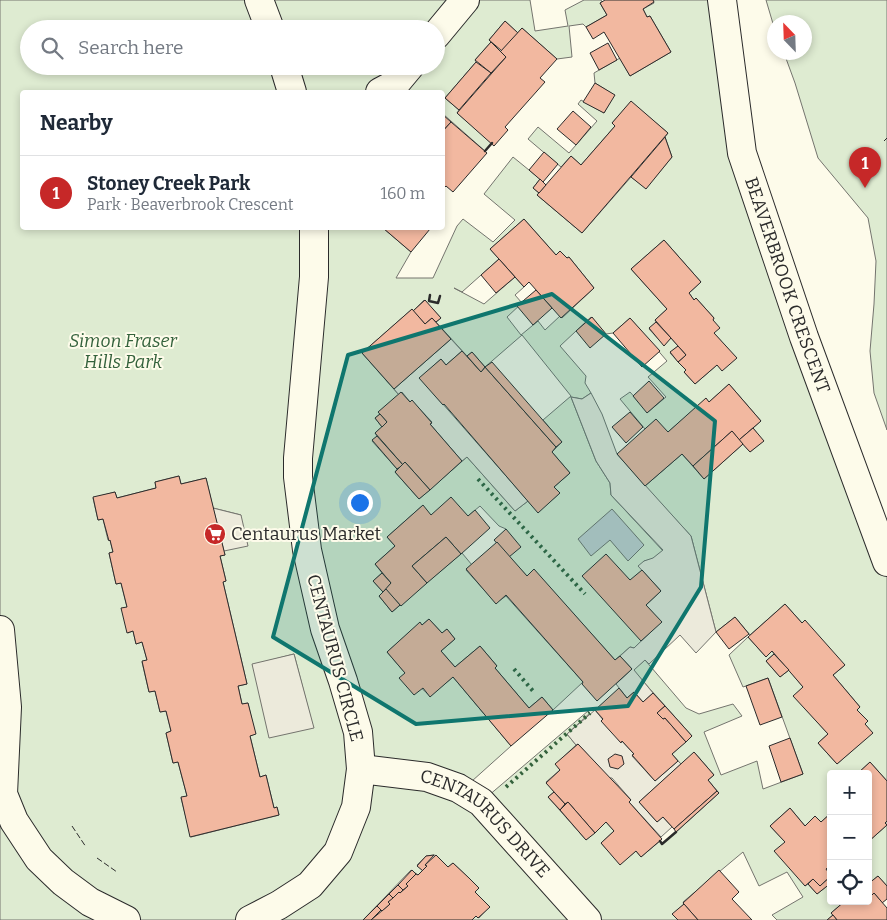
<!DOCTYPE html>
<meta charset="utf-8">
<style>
:root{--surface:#fff;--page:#f6f6f7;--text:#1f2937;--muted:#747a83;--line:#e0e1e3;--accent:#c62828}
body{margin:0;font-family:Bitter,serif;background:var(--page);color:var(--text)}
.controls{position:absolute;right:15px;bottom:15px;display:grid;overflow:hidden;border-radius:5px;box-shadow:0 2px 8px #0003}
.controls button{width:45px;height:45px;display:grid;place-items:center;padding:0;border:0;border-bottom:1px solid var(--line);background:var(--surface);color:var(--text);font:25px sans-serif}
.compass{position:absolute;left:767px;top:15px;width:45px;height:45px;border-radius:50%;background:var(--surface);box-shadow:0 2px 8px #0003;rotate:337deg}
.you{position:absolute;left:359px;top:502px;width:18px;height:18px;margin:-12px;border:4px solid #fff;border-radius:50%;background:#1a73e8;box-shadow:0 0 0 8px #1a73e833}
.badge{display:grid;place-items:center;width:32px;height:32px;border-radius:50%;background:var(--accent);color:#fff;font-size:16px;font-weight:700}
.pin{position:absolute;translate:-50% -41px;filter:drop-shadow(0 1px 2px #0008)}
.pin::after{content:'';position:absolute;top:26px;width:18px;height:15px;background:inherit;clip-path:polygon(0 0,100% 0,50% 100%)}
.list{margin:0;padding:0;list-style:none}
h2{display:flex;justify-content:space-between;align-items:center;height:65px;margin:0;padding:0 20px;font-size:21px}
h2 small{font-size:16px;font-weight:400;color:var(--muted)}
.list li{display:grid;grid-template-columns:32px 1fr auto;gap:15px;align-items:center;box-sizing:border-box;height:75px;padding:0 20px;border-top:1px solid var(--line)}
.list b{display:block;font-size:19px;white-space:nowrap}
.list p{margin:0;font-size:16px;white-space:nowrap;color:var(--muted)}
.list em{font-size:16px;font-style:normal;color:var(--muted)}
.icon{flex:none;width:28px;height:28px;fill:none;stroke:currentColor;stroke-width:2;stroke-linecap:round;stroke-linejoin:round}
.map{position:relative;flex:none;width:887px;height:920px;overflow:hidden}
.search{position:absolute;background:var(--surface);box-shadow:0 2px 8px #0003;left:20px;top:20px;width:425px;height:55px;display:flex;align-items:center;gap:12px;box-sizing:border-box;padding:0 18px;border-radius:28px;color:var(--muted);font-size:19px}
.panel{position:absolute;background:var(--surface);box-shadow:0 2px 8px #0003;left:20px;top:90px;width:425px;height:140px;border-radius:5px}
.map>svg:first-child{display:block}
</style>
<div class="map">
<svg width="887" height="920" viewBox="0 0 887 920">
<rect width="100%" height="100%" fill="#fdfbea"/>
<g fill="#deebd1" stroke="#74746e" fill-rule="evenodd">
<path d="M0 0H530L535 31 568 26 565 10 584 0H601L602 2 600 3 607 15 586 27 583 24 569 26 572 57 557 59 522 28 518 33 505 21 489 40 491 42 475 60 476 62 445 98 459 110 457 113 492 143 485 151 443 114 442 92H22V228H383L411 252 396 278H433L457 226 463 219 493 242 515 220 484 194 513 157 540 179 533 188 539 193 537 195 582 233 631 177 646 188 672 157 665 137 668 133 631 102 612 123 615 126 581 165 571 156 561 167 528 139 538 127 569 153 597 121 578 104 581 100 604 113 614 95 595 83 594 73 620 58 630 76 671 52 650 16 647 17 643 9 654 3 653 0H722L742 153 887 560V781L870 762 857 774H831V813L821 822 805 826 790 808 770 826 785 842 805 886 808 884 817 894 831 883V901H845L831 913 833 915 827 920H777L772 915 803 897 787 872 759 886 743 852 683 902 684 904 673 914 678 920H472L476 916 479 918 489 907 475 892 469 878 453 863 448 867 435 855 426 856 417 865 423 871 418 875 411 870 363 920H0ZM29 29H436V66H29ZM524 219 556 255 560 251 567 258 569 257 594 288 562 318 560 316 545 330 538 321 521 335 507 317 522 303 515 295 524 287 515 277 484 304 454 288 462 292 499 259 490 249ZM664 240 701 282 689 293 694 300 696 298 714 318 713 320 714 333 736 358 722 370 717 365 695 384 684 372 686 370 670 353 678 346 671 338 664 345 649 329 656 322 655 320 667 309 631 269ZM424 300 441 318 436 322 467 356 472 352 485 367 522 335 571 396 543 420 562 442 552 452 570 473 554 487 560 493 538 512 528 501 515 511 467 457 419 499 395 472 397 469 372 441 377 436 375 433 382 427 375 418 380 414 379 412 399 395 362 353 411 310 413 311ZM591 317 606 334 613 333 630 318 667 361 648 377 666 397 648 412 630 392 620 399 645 429 668 432 706 399 709 402 729 384 761 421 753 428 763 441 750 452 743 444 704 479 682 454 645 486 691 536 716 632 735 617 750 635 785 604 802 623 805 621 844 666 833 675 860 707 857 710 867 721 865 724 872 733 837 764 818 743 828 734 794 696 803 687 789 670 780 677 766 661 774 654 772 651 766 657 748 637 729 655 743 687 768 678 803 774 763 789 757 761 721 775 704 732 742 716 733 704 699 714 686 708 645 660 633 670 692 736 672 754 681 764 695 753 714 775 708 780 719 793 663 844 660 841 641 857 636 851 620 864 601 843 614 831 606 822 586 840 548 797 554 792 546 782 560 770 556 764 576 745 567 734 590 713 588 711 481 802 462 790 511 746 453 677 430 696 405 673 387 652 420 623 422 625 429 619 442 633 447 629 455 639 441 651 455 667 480 646 497 666 495 668 529 708 542 697 553 710 583 682 506 596 496 603 466 570 472 565 462 553 392 612 379 596 383 592 373 581 382 573 375 564 395 546 387 537 422 506 431 515 468 516 480 506 499 526 506 529 509 557 527 576 534 570 615 660 630 647 634 648 662 622 661 591 642 570 644 561 653 559 663 551 611 495 610 483 596 461 571 397 582 399 591 393 585 383 586 376 560 346ZM179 476 181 484 206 478 213 508 241 515 224 551 225 555 220 556 226 581 223 582 247 684 238 686 242 704 248 703 255 734 250 736 260 777 266 775 274 808 277 807 279 815 191 837 181 798 187 796 178 762 173 763 166 733 171 731 166 711 160 712 155 691 149 692 142 662 147 660 142 642 136 644 133 631 128 633 127 607 121 583 116 584 109 553 113 552 110 540H108L103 519 98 520 93 498 115 492 117 498 156 488 155 482ZM294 654 313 727 252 665Z"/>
<polygon points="766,0 887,0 887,430 874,393 870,351 874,304 876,261 868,218 818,158 795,83 784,53 804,52 804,22 774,22 774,27"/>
<polygon points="887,821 887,886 878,876 868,884 868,842 887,825 885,823"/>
</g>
<g fill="#eceadb" stroke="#74746e">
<polygon points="451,339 462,351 446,365 441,359 420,378 528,501 515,511 467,457 462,461 430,424 432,422 412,401 410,402 402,392 399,395 394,389"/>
<polygon points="591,393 602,414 617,454 691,536 716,632 696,653 680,635 649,664 645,660 634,670 653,693 643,702 634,692 627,698 616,684 632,669 620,656 630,647 634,648 661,622 646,605 661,591 638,566 644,561 653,558 663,550 611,495 610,483 596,461 571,397 582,399"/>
<polygon points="213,508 241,515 248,546 224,551"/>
<polygon points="294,654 314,728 269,738 252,664"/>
<polygon points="595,710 621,742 622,741 634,754 632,756 655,781 678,761 681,764 639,802 657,822 663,817 672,827 661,837 629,802 631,800 612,778 609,778 578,744 576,745 567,734"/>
</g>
<polygon fill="#c7d0d0" stroke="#74746e" points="612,509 644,545 628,561 610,540 591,556 578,539"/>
<g fill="#f2b8a0" stroke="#2b2b2b">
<polygon points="605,0 653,0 654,2 643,9 647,17 650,16 671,52 630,76 604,32 593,39 586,27 607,15 600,3"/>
<polygon points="505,21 518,33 502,51 489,40"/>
<polygon points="522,28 557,59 540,78 545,82 505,127 508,130 494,146 457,113 506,57 500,52"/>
<polygon points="491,42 506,57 491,73 475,60"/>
<polygon points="608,43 617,60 599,70 590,53"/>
<polygon points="476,62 491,73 459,110 445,98"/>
<polygon points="595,83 615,95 604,113 583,102"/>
<polygon points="631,101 668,133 582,233 537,195 571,156 581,165 615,126 612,123"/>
<polygon points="573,111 591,127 576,145 557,129"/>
<polygon points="442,114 451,122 442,132"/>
<polygon points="451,122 487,153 453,192 446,186 442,190 442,132"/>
<polygon points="665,137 672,157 646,189 631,177"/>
<polygon points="544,152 558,164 543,182 529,170"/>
<polygon points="540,179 546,185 539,193 533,188"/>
<polygon points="524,219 556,255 560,251 567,258 569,257 594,288 561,318 529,282 524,287 490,249"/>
<polygon points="383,228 428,228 430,229 411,252"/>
<polygon points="664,240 701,282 689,293 694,300 696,298 714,318 713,320 720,328 714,333 737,358 722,371 717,365 695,384 684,372 686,370 678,362 686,355 655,320 667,309 631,269"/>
<polygon points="499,259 515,277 496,293 481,275"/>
<polygon points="536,290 552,308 533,325 517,306"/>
<polygon points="425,300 441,318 436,322 432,318 425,324 413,311"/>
<polygon points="412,309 425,324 432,318 451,339 394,389 362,353"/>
<polygon points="592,317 606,334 590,348 576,331"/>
<polygon points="630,318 660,351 642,367 613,333"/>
<polygon points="656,322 671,338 664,346 649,328"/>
<polygon points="678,346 686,355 678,362 670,352"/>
<polygon points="462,351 481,372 485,367 556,447 552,452 570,473 554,487 560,493 538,513 444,404 443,405 419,378 441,359 446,365"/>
<polygon points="472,352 485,367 481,372 467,356"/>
<polygon points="492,362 562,442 556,447 485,367"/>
<polygon points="649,381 664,398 647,413 633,396"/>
<polygon points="729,384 761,421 739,440 732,431 693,466 682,454 645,486 617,454 656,419 668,432 706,398 709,402"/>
<polygon points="401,392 410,402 412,400 432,423 430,424 462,461 430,490 405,462 403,465 375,433 387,422 378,412"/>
<polygon points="630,412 643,427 626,443 612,427"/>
<polygon points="380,414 387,422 382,427 375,418"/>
<polygon points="753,428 764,441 750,452 739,440"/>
<polygon points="732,431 743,444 704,479 693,466"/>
<polygon points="377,436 403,465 397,469 372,440"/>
<polygon points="405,462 430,490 419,499 395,472"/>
<polygon points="179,476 181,484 206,478 225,555 220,556 226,581 223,582 247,684 238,686 242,704 248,703 256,734 250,736 260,777 266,775 274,808 277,807 279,815 190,837 181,797 187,796 178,762 173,763 166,733 171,731 166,711 160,712 155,691 149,692 142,661 147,660 142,642 136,644 133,631 127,633 121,608 127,607 121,583 116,584 109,553 113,552 110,540 109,541 103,519 98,520 93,497 115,492 117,498 156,488 155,482"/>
<polygon points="451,497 468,516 475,510 490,528 461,554 446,537 412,566 427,583 401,606 385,589 391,583 375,564 395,546 387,537 423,505 431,515"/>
<polygon points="506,529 521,547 509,557 494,540"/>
<polygon points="446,537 461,554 427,583 412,566"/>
<polygon points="497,542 527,576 534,569 615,660 620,656 632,669 597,701 582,684 583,682 506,595 496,604 466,569"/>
<polygon points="606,554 630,580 642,570 661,591 646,605 662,622 641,641 582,576"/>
<polygon points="382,573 391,583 383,592 373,581"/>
<polygon points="386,589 400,605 392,612 379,596"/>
<polygon points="785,604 802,623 805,620 845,665 833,675 860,707 857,710 868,721 865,724 873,733 837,764 818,743 828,734 793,696 803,687 772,651 766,657 748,637"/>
<polygon points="735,617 749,634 729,649 716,632"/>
<polygon points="429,619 442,633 447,629 455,639 441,651 455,667 480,646 497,666 495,668 529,708 542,697 553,710 511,746 453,677 430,697 423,688 414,695 399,678 405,673 387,652 420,622 422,625"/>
<polygon points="774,654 789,670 780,677 766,661"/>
<polygon points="768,678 782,717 760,725 746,686"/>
<polygon points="619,688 627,698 634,692 643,702 653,693 665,706 657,713 663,719 665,718 686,742 672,754 678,761 655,781 632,755 634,754 622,741 621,743 601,721 603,719 595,710"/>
<polygon points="665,706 692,736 686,742 665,718 663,719 657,713"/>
<polygon points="790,738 803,774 781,782 769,746"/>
<polygon points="578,744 631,800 629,802 662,839 641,857 636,851 620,865 601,843 614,831 606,822 595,833 568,802 565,804 546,783 560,770 555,764"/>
<polygon points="694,752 714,775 708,780 717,791 674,829 663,817 657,822 639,802"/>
<polygon points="615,754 622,756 624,764 618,769 610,767 608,759"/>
<polygon points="870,762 887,781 887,821 885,823 887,825 868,842 868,774 857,774"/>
<polygon points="717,791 719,793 676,832 674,829"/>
<polygon points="554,792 565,804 560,810 548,797"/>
<polygon points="568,802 595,833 586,840 560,810"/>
<polygon points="790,808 805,826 815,816 821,822 831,813 831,865 826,869 831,876 820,886 813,879 805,886 774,851 785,842 770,826"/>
<polygon points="434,855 425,865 427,866 423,871 417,866 426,856"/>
<polygon points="436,855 448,867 453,863 469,878 479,888 475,892 490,907 478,918 476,916 472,920 371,920 390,904 388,902 399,892 400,893 408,886 406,884 416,874 418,875 427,866 425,865"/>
<polygon points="412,870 416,874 406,884 408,886 403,890 398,885"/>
<polygon points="719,870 739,892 732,899 752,920 698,920 683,903"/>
<polygon points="831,876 831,883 817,894 808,884 813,879 820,886"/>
<polygon points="878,876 887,886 887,899 882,903 874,893 872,895 868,890 868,884"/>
<polygon points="398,885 403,890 400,893 399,892 393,898 389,894"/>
<polygon points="868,890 872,895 874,893 887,908 887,920 837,920 831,913 845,901 868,901"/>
<polygon points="389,894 393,898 388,902 390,904 382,911 377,906"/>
<polygon points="684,904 698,920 678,920 672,914"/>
<polygon points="377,906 381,910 371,920 363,920"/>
<polygon points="833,915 837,920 827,920"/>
</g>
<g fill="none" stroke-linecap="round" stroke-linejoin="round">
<g stroke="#2b2b2b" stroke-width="30">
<g id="minor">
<polyline points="259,0 270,29"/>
<path id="s1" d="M722 0 742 153 804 337 887 562"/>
<polyline points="436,35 465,0"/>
<polyline points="284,66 292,92"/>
<polyline points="380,92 395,84 410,66"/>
<polyline points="0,630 7,707 3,794 14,821 39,859 63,882 90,902 126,920"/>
<path id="s2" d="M361 769 427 777 458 788 481 802 587 920"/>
<polyline points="250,920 279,905 310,885 338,852 356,807 361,769 358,732 343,681 325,629 307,550 298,477 298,458 314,277 314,228"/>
</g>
</g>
<use href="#minor" stroke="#fdfbea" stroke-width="28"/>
<g stroke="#34623c" stroke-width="4" stroke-dasharray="2.5 4" stroke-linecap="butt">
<polyline points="478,479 585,594"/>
<polyline points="514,669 533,691"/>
<polyline points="506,787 590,713"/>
</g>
<g stroke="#2b2b2b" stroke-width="1" stroke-dasharray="6 2.5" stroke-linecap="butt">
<polyline points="884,141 887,138"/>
<polyline points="485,151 492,143"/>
<polyline points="72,826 86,847"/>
<polyline points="97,858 117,872"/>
</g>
<g stroke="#2b2b2b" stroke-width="2.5">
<polyline points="485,151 492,143"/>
<polyline points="430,295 429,301 438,303 440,296"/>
<polyline points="660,841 662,844 676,832"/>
</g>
</g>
<path fill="#0f766e" fill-opacity="0.2" stroke="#0f766e" stroke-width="4" stroke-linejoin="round" d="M552 294 715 421 701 587 628 706 416 724 273 637 348 355Z"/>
<defs>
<g id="supermarket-disc" transform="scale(1.125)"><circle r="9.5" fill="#c62828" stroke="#fdfbea"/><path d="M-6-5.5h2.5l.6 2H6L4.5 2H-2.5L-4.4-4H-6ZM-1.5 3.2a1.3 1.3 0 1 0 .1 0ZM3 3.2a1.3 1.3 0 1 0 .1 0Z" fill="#fff"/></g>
</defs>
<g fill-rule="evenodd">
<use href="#supermarket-disc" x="215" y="534"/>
</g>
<g text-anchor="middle" stroke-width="4" stroke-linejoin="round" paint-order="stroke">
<g font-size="18" fill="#2b2b2b" stroke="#fdfbea">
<text dy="6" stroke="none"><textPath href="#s1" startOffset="294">BEAVERBROOK CRESCENT</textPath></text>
<text transform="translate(335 658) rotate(75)" y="6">CENTAURUS CIRCLE</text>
<text dy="6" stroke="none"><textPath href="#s2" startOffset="142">CENTAURUS DRIVE</textPath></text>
</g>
<g font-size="18" font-style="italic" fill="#34623c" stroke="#fdfbea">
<text x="123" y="347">Simon Fraser<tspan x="123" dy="21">Hills Park</tspan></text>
</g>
<g font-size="18" fill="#2b2b2b" stroke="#fdfbea" text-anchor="start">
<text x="231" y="540">Centaurus Market</text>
</g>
</g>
</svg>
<div class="controls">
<button>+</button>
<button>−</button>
<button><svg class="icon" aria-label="locate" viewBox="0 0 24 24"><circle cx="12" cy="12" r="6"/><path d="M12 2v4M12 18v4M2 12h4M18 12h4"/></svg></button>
</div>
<svg class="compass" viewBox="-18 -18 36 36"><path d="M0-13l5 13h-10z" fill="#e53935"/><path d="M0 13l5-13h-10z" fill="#747a83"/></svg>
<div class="you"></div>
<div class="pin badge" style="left:865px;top:188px">1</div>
<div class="search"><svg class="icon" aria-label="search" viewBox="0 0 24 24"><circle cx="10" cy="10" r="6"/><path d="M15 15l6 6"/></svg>Search here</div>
<section class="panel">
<h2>Nearby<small></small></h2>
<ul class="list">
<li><span class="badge">1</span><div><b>Stoney Creek Park</b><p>Park · Beaverbrook Crescent</p></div><em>160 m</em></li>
</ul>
</section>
</div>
